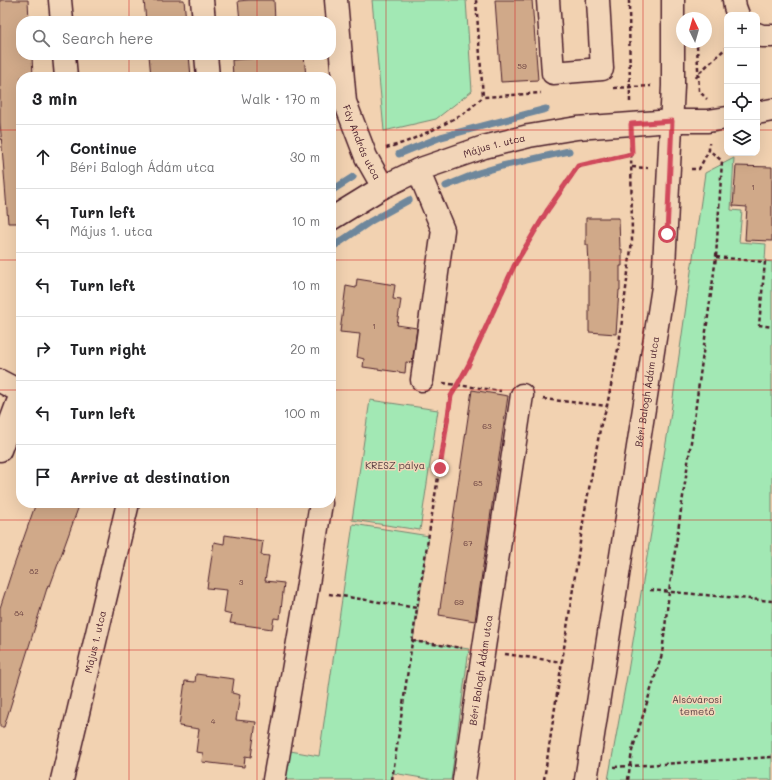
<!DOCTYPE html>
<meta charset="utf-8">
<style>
:root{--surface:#fff;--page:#f6f6f6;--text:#202124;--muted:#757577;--line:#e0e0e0}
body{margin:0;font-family:Mali,sans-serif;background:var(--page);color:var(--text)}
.controls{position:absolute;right:12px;top:12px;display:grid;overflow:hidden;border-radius:8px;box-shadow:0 4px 16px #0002}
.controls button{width:36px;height:36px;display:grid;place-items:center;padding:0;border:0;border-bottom:1px solid var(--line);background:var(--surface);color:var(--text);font:20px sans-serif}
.compass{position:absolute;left:676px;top:12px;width:36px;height:36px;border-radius:50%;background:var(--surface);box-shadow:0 4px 16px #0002;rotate:355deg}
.stop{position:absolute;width:12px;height:12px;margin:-9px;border:3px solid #d1495b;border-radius:50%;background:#fff}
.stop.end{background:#d1495b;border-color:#fff;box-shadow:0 1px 4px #0008}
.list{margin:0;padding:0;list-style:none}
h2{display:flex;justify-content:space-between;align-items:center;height:52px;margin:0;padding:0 16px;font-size:17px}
h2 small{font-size:13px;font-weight:400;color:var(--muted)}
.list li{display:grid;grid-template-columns:26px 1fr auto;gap:12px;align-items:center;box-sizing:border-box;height:64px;padding:0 16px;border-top:1px solid var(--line)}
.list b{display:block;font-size:15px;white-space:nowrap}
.list p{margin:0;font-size:13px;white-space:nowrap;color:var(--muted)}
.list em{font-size:13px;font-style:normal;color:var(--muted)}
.icon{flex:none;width:22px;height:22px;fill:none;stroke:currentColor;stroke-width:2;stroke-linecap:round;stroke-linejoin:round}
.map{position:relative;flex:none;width:772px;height:780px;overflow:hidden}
.search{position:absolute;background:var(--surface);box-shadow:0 4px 16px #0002;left:16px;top:16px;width:320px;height:44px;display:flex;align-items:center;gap:10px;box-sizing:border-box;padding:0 14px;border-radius:16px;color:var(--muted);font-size:15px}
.panel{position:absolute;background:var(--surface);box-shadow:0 4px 16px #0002;left:16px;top:72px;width:320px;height:436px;border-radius:16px}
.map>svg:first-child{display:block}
</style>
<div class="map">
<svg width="772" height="780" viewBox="0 0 772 780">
<rect width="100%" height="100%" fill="#f2d2b1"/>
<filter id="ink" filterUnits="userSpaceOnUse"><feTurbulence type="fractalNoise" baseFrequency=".025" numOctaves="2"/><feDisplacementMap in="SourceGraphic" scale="8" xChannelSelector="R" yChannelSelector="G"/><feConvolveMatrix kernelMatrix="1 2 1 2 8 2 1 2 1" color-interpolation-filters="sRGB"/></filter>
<g filter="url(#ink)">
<g fill="#a2e8b4" stroke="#768470">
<polygon points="372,0 466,0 472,91 436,119 384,131"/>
<polygon points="734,158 731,210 742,211 739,242 766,244 765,261 772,262 772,780 608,780 628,671 670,419 705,173"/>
<polygon points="370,400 438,410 420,530 352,520"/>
<polygon points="353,524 429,536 413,641 469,649 451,780 434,780 393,773 392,780 276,780 279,749 319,756"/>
</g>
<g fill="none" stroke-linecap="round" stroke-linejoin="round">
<g stroke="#6e879c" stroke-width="7">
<polyline points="399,154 441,137 546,109"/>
<polyline points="446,186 478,173 502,166 569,151"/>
<polyline points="331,191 353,177"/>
<polyline points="331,248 371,221 409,200"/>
</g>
</g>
<g fill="#d0a989" stroke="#4a1f2b">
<polygon points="0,0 28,0 29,21 21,21 21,55 32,55 33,77 21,77 21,223 8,223 0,122"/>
<polygon points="144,0 184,0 186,21 146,21"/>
<polygon points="249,0 274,0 275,21 240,21 238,1"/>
<polygon points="495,0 532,0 538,80 501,82"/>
<polygon points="149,55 189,55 191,77 151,77"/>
<polygon points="304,55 306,77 233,77 232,60"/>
<polygon points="736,166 772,167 772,241 745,240 747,207 733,206"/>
<polygon points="586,218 619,218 620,249 622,249 622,266 620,266 620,290 619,290 616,334 589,332 589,266 588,245 586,245"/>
<polygon points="357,279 395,285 393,299 401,300 397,325 417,328 412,363 406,362 405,373 363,367 364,359 357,357 360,334 340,332 346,286 356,288"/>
<polygon points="472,390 508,396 475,621 439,615"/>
<polygon points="36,503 80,503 50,586 48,585 4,727 0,727 0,608 11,574"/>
<polygon points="225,535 263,541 261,555 269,556 265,581 284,583 280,619 274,618 272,629 230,623 232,615 224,613 227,590 207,588 214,542 224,544"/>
<polygon points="196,674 234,679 232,693 240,695 236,720 256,722 251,757 245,756 244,767 202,762 203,753 196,752 199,729 179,726 185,681 195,682"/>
</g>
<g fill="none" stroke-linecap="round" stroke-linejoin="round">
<g stroke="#4a1f2b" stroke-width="25">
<g id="minor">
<polyline points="60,0 62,21"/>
<polyline points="202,0 204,21"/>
<path id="s1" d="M336 0 345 102 366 157 383 187"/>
<polyline points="548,0 553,73 602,69 598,0"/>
<polyline points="734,0 735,7 738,15"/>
<polyline points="757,34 762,36 772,36"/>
<polyline points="64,55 66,77"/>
<polyline points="206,55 208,77"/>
<polyline points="757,113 772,110"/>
<polyline points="418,170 443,230 422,380"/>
<path id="s2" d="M331 219 383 187 418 170 484 147 529 136 577 128 672 121H708L727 118"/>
<polyline points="0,381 21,392"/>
<polyline points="0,450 21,394"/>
<path id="s3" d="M62 780 128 503"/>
<polyline points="274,780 307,590 321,503"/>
<path id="s4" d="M464 780 522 395"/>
<path id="s5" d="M586 780 663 287 673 86V0"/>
</g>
</g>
<g stroke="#4a1f2b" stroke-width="2.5" stroke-dasharray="4 3" stroke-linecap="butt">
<polyline points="476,0 483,97"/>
<polyline points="629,0 630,103"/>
<polyline points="697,45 699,91 707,99"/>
<polyline points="696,78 698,74 727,47"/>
<polyline points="614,88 651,86"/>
<polyline points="386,148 406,142 439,127 466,112 483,97 541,93"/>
<polyline points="632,167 648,168"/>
<polyline points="691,169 699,169 709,150 709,143"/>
<polyline points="716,257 765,262 759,325 772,327"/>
<polyline points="443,383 501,391"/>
<polyline points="543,399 607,406"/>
<polyline points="650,590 772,601"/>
<polyline points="329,594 417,608"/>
<polyline points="412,641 462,648"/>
<polyline points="505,654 562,662"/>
<polyline points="614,767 772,757"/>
<polyline points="392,780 417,608 451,396 468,366 514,266 547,211 578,166 631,154"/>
<polyline points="544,780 584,516 601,424 607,406 619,344 632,241 631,146"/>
<polyline points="628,780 632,751 662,654 669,592 691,442 716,257 722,161 709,150"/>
</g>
<use href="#minor" stroke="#f2d5b8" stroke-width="22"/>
</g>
</g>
<g fill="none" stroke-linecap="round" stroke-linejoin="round" filter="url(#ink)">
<polyline stroke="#d1495b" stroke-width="5" points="440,468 451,396 468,366 514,266 547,211 578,166 632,154 631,124 672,121 667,234"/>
</g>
<path fill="none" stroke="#d62828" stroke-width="1" stroke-opacity="0.55" d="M129 0V21M257 0V21M386 0V780M515 0V780M643 0V780M129 55V77M257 55V77M0 130H21M331 130H727M757 130H772M0 260H21M331 260H772M0 390H21M331 390H772M129 503V780M257 503V780M0 520H772M0 650H772"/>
<g text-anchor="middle" stroke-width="3" stroke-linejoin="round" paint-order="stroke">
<g font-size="8" fill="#6c4242">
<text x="522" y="69">59</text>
<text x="753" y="190">1</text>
<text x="374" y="329">1</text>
<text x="487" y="429">63</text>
<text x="478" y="486">65</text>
<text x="468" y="546">67</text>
<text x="34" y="574">82</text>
<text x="241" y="585">3</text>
<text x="459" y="605">69</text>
<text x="19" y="616">84</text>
<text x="213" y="724">4</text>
</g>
<g font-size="10" fill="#4a1f2b" stroke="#f2d5b8">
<text dy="4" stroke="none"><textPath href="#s1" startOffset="146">Fáy András utca</textPath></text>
<text dy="4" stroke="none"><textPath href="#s2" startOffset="180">Május 1. utca</textPath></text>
<text dy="4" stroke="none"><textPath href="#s5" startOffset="393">Béri Balogh Ádám utca</textPath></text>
<text dy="4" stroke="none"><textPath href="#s3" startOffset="142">Május 1. utca</textPath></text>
<text dy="4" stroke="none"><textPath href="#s4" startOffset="111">Béri Balogh Ádám utca</textPath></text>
</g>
<g font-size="10" fill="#573d40" stroke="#f2d5b8">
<text x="395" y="469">KRESZ pálya</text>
<text x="697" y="703">Alsóvárosi<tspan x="697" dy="12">temető</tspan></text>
</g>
</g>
</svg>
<div class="controls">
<button>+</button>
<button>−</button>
<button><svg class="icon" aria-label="locate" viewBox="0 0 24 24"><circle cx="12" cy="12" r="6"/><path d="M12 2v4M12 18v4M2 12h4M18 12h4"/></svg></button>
<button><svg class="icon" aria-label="layers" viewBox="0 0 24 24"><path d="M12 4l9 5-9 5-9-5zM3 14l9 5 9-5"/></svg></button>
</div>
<svg class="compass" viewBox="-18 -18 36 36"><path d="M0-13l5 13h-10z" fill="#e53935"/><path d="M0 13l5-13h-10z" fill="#757577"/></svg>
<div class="stop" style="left:667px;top:234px"></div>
<div class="stop end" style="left:440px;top:468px"></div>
<div class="search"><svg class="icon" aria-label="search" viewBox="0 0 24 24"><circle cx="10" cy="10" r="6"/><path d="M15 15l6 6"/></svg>Search here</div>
<section class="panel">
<h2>3 min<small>Walk · 170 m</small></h2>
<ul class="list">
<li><svg class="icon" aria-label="ahead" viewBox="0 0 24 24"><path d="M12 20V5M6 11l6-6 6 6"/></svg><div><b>Continue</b><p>Béri Balogh Ádám utca</p></div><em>30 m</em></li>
<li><svg class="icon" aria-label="left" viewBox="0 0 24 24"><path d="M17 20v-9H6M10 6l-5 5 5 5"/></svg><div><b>Turn left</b><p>Május 1. utca</p></div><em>10 m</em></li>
<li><svg class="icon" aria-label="left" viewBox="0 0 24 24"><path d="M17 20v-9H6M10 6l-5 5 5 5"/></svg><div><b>Turn left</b></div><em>10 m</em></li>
<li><svg class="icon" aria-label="right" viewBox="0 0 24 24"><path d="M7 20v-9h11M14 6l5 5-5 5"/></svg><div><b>Turn right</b></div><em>20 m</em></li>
<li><svg class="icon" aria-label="left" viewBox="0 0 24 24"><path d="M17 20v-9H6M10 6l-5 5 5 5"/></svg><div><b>Turn left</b></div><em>100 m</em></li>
<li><svg class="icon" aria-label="arrive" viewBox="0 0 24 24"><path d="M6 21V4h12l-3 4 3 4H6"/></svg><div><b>Arrive at destination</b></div></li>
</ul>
</section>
</div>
